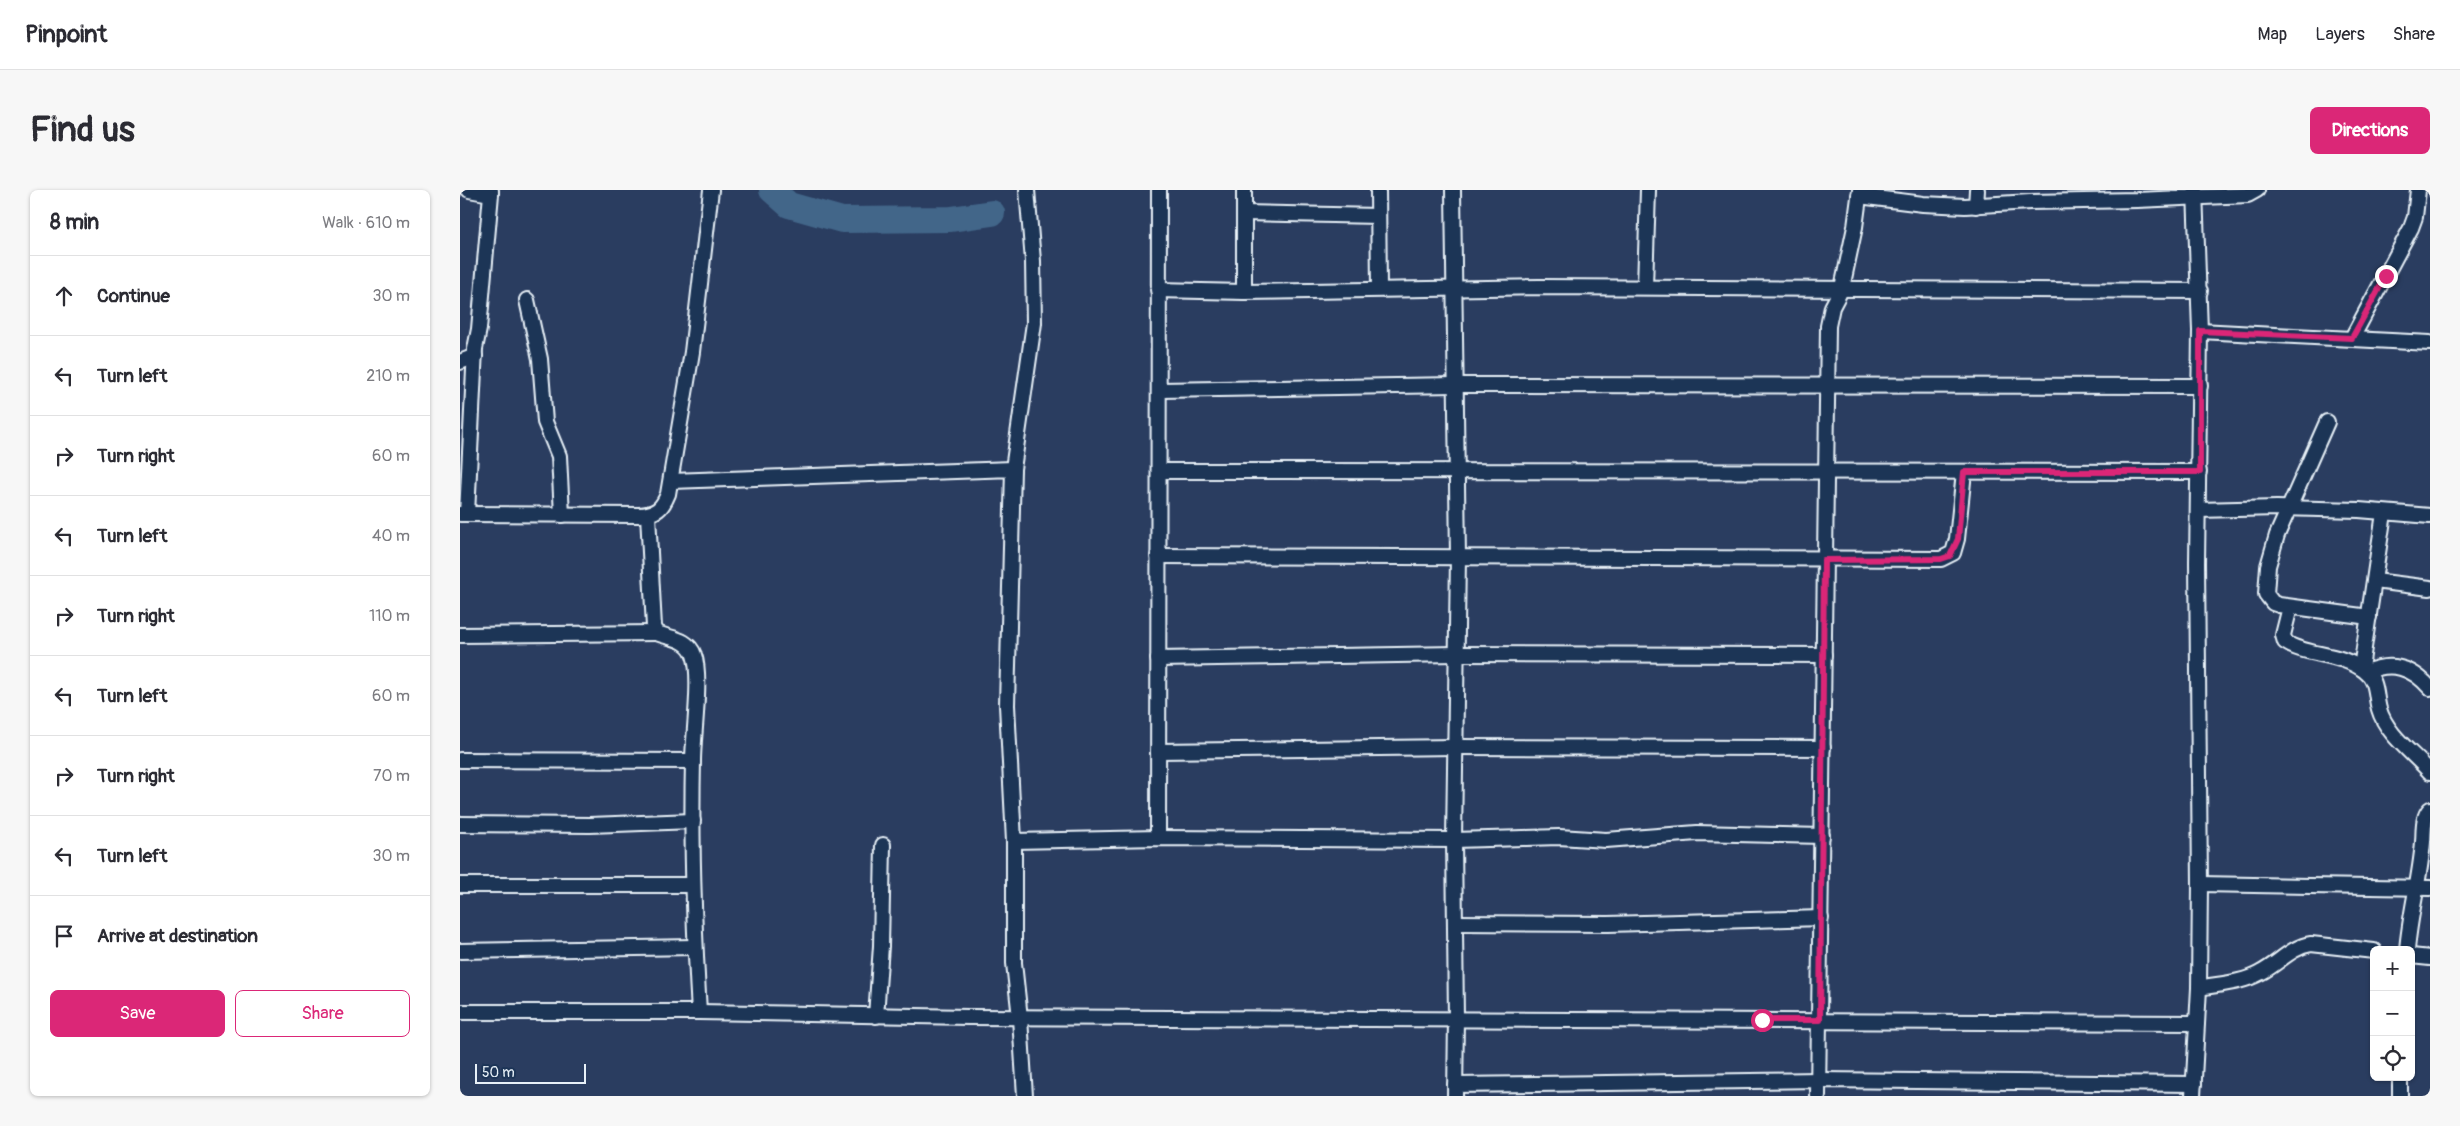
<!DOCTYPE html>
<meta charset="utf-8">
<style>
:root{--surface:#fff;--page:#f7f7f7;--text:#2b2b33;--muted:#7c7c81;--line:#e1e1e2;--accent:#db2777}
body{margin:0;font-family:Pangolin,sans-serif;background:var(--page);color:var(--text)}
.controls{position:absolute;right:15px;bottom:15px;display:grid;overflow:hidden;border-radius:8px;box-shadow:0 1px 4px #0004}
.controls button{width:45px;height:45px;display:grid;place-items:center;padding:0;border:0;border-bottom:1px solid var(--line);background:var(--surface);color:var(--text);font:25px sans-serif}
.scale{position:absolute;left:15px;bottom:12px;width:111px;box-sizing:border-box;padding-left:5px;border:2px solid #e8f1f8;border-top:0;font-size:14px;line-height:18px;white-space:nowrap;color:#e8f1f8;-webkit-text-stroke:4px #1d3557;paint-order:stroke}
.stop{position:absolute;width:15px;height:15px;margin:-11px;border:4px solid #db2777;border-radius:50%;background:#fff}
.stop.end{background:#db2777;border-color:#fff;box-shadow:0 1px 5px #0008}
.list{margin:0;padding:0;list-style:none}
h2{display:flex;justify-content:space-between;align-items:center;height:65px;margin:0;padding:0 20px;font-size:21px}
h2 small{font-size:16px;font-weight:400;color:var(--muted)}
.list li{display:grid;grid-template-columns:32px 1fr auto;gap:15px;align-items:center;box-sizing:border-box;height:80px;padding:0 20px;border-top:1px solid var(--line)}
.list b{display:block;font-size:19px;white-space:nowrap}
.list em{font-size:16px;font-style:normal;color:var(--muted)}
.actions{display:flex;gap:10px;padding:15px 20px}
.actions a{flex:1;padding:11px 0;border:1px solid var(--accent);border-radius:8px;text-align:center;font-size:18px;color:var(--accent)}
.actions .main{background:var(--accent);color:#fff}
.icon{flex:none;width:28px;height:28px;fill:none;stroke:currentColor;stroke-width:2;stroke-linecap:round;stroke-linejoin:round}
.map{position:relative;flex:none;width:1970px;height:906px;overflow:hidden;border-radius:8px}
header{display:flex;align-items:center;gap:30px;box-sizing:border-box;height:70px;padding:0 25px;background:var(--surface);border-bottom:1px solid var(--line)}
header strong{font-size:24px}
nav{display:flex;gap:28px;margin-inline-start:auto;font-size:18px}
.intro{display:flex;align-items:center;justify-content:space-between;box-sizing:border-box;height:120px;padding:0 30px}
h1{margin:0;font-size:35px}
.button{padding:12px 22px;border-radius:8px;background:var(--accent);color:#fff;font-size:18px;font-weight:700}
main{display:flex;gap:30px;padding:0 30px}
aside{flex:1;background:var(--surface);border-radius:8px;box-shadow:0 1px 4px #0004}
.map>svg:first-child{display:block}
</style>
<header>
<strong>Pinpoint</strong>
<nav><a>Map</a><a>Layers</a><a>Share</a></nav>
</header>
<div class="intro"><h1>Find us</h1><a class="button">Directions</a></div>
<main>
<aside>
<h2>8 min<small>Walk · 610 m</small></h2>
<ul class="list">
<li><svg class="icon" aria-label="ahead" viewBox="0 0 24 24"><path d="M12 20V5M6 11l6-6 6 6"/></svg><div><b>Continue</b></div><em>30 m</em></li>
<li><svg class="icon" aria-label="left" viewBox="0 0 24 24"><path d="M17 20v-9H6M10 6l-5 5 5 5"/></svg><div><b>Turn left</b></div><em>210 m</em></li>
<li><svg class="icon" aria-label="right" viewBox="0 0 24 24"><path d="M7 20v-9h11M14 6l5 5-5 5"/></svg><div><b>Turn right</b></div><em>60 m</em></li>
<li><svg class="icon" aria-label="left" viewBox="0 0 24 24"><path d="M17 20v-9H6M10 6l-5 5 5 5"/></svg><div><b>Turn left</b></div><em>40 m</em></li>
<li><svg class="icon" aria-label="right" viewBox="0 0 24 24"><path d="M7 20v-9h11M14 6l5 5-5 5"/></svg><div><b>Turn right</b></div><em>110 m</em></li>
<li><svg class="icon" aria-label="left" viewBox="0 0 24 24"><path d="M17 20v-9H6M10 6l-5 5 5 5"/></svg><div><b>Turn left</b></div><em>60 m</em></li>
<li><svg class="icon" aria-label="right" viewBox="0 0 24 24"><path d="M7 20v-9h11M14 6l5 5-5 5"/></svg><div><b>Turn right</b></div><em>70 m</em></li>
<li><svg class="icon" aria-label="left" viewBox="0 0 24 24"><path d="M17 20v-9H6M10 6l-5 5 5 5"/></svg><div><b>Turn left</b></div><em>30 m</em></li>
<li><svg class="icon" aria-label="arrive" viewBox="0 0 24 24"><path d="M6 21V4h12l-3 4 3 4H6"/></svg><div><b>Arrive at destination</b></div></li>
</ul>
<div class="actions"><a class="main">Save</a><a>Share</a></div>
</aside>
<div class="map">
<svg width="1970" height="906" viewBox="0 0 1970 906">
<rect width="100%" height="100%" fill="#2a3d60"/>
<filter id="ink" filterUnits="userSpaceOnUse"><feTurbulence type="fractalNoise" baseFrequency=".02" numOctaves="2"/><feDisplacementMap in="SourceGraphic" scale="10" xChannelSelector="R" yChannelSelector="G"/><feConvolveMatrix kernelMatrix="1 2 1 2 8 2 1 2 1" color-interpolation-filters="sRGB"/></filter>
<g filter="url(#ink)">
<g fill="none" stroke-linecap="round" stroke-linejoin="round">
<polyline stroke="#426689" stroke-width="26" points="312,0 329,15 382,30 491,29 532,23"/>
<g stroke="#e8f1f8" stroke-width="18">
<g id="minor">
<polyline points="9,0 31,4 31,0"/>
<polyline points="918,0 919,99"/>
<polyline points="993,0 998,367 994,650 996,828 995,906"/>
<polyline points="1399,6 1463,14 1505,16 1570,12 1677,10 1788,5 1797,0"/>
<polyline points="1516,16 1517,0"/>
<polyline points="784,23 918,26"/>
<polyline points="1185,97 1188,0"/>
<polyline points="698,100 784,102 1080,97 1740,101"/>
<polyline points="784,102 784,0"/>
<polyline points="67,110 80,169 85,232 99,266 102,325"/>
<polyline points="1740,141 1970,153"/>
<polyline points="1892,148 1951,38 1955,27 1958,0"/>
<polyline points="0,172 15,166"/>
<polyline points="700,200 995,195 1740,196"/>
<polyline points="1867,232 1817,345 1808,376 1806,404 1813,413 1819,415 1909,427"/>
<polyline points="553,279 574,133 573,71 567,0"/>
<polyline points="699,281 1739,282"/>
<polyline points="211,291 553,279 547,515 554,651 554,773 560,828 565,906"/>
<polyline points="1738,320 1817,318 1899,320 1970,326"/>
<path d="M0 324 179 325C196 324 202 319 208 304L232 162 251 0"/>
<polyline points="7,324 15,159 19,139 31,4"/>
<path d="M188 325 194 437 197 443C211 449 228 448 234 465 242 486 233 546 233 571 231 655 234 738 239 822"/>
<polyline points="698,366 1481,369 1493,363 1497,349 1504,282"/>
<polyline points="1915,391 1970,398"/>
<path d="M1830 417 1823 445 1825 452C1845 466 1880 462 1905 481 1918 491 1915 505 1919 519 1926 544 1953 563 1970 582"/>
<polyline points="0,445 197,443"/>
<polyline points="698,469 996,464 1364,465"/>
<polyline points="1901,478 1924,323"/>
<path d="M1906 482C1932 471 1952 477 1970 498"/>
<polyline points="698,561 996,557 1363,558"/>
<polyline points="0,570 233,571"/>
<polyline points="0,634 130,635 233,631"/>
<polyline points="698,648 699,0"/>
<polyline points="554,651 698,648 994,650 1099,647 1146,650 1237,643 1362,646"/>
<polyline points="1740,694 1970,698"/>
<polyline points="0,695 233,695"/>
<polyline points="995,733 1148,734 1361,728"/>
<path d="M1947 760C1950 723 1960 689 1963 652 1964 642 1962 627 1970 619"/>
<polyline points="0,761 235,757"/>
<polyline points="1951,766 1970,768"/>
<path d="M1739 798C1759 794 1782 793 1800 783 1818 774 1831 757 1851 754L1914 761"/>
<polyline points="0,822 239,822 508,827 1737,833"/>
<polyline points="416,826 421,756 423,655"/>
<polyline points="995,895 1359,890 1734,894"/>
<polyline points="1358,906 1368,136 1372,117 1382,98 1395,37 1400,0"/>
<polyline points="1733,906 1739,798 1740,694 1737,373 1740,141 1735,0"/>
<polyline points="1940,906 1940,887"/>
</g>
</g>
<use href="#minor" stroke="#1d3557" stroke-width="14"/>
</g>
</g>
<g fill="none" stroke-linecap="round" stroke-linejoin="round" filter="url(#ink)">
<polyline stroke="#db2777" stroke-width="6" points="1302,830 1360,830 1364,370 1481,369 1490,366 1498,349 1504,282 1740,282 1740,141 1892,148 1926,86"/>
</g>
</svg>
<div class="controls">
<button>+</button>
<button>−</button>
<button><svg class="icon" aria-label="locate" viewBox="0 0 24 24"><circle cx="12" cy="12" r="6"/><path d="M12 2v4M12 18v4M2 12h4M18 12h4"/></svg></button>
</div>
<div class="scale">50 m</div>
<div class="stop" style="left:1302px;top:830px"></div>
<div class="stop end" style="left:1926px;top:86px"></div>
</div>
</main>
